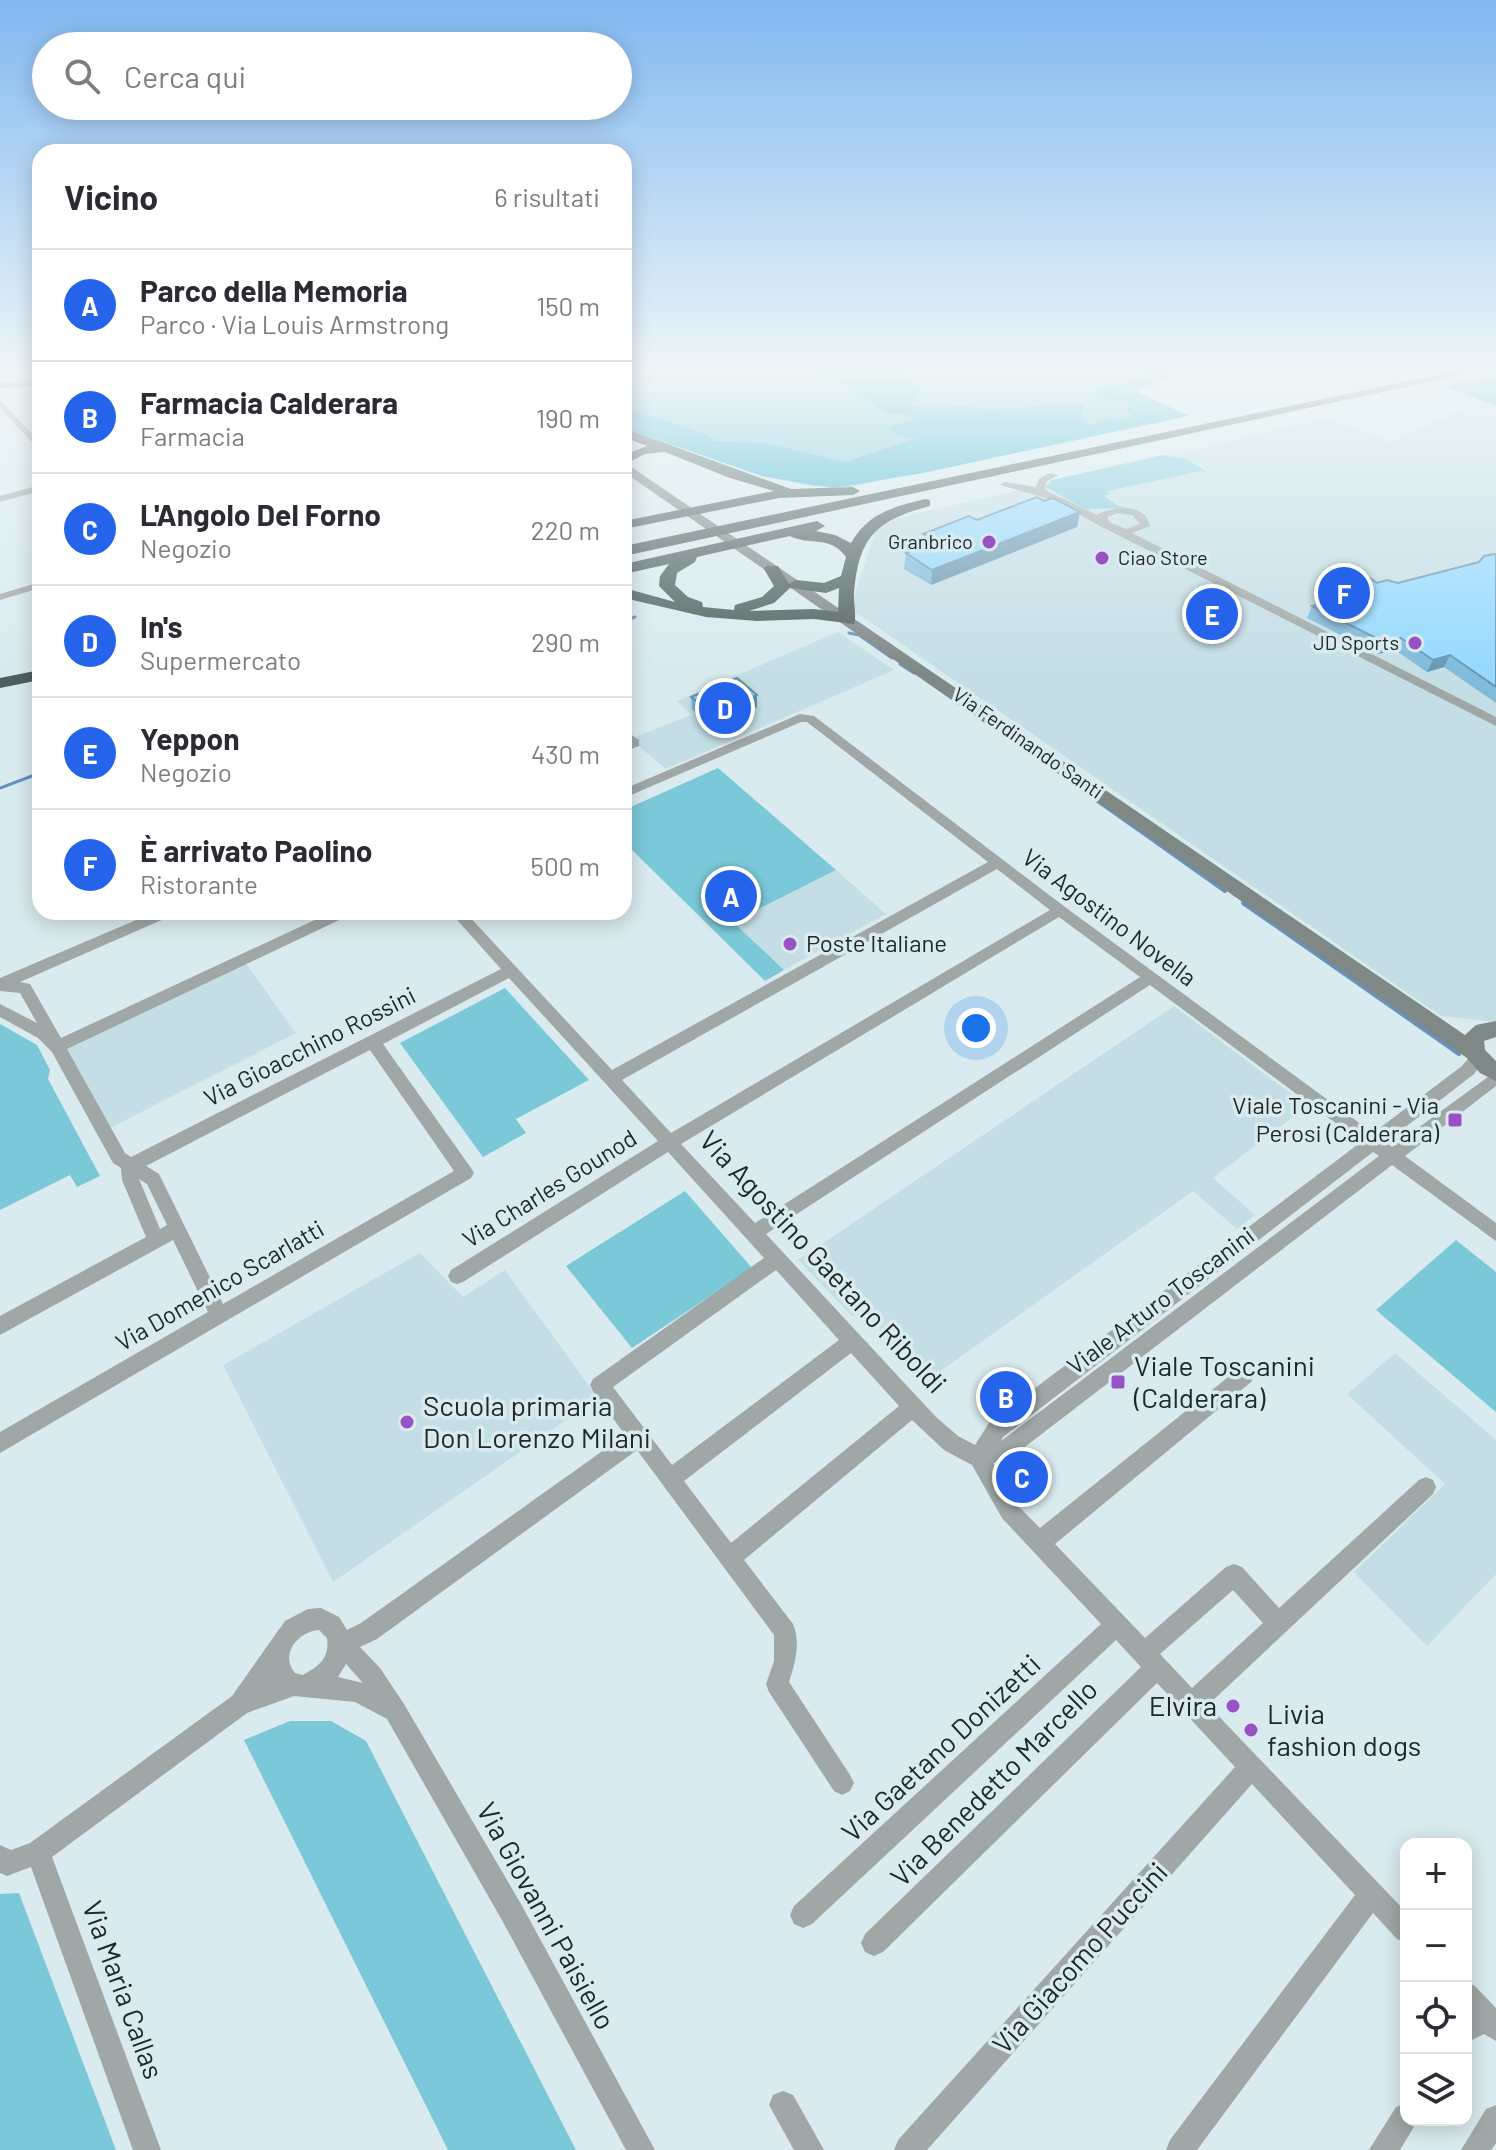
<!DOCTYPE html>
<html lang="it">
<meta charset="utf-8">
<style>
:root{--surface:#fff;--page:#f2f2f3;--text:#2b2b33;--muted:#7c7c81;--line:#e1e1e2;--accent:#2563eb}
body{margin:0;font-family:Barlow,sans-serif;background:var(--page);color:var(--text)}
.controls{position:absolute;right:24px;bottom:24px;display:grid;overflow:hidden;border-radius:16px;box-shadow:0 4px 20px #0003}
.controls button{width:72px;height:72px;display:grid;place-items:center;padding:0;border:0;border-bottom:2px solid var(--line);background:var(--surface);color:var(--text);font:40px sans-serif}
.you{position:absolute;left:976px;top:1028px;width:28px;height:28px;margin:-20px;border:6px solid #fff;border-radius:50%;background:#1a73e8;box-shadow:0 0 0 12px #1a73e833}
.badge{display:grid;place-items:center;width:52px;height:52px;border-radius:50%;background:var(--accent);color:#fff;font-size:26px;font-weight:700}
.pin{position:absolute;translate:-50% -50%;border:4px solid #fff;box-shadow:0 2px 8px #0006}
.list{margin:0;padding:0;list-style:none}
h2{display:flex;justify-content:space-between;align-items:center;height:104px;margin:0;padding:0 32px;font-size:34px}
h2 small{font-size:26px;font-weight:400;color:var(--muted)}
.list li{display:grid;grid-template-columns:52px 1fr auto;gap:24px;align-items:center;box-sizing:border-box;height:112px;padding:0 32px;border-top:2px solid var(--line)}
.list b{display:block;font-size:30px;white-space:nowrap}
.list p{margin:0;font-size:26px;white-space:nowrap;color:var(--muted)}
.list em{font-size:26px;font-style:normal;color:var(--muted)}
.icon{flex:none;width:44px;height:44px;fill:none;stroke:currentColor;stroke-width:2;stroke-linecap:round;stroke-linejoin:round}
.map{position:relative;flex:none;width:1496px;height:2150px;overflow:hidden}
.search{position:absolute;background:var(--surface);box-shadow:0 4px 20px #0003;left:32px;top:32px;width:600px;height:88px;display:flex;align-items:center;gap:20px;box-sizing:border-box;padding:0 28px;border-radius:44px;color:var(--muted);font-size:30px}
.panel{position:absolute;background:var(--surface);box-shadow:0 4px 20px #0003;left:32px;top:144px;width:600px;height:776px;border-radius:24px}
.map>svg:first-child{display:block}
</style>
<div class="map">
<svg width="1496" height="2150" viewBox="0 0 1496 2150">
<rect width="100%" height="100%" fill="#d9ebef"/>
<g fill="#c5dee5">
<polygon points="1444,386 1496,406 1496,1022 1441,1016 854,611 854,597 876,530 893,519 1326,419 1390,442 1463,410 1418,392"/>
<polygon points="838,632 894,670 666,769 630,739 691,715 677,701"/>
<polygon points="836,870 886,914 784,970 733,922"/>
<polygon points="245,962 296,1033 108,1129 61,1048"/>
<polygon points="1174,1006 1307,1106 1213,1178 1255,1215 1237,1229 1193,1191 928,1380 865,1313 852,1316 798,1260"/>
<polygon points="420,1253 463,1297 505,1270 598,1398 333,1582 223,1365"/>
<polygon points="1395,1353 1496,1440 1496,1574 1427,1646 1354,1572 1445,1484 1347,1394"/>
</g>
<g fill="#7bc8d9">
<polygon points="624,372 1183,372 1136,391 1188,416 849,487 813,486 762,476 624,428"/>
<polygon points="1163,455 1186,459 1207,472 1201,471 1107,491 1109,494 1104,496 1118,506 1126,508 1085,509 1046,487 1052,480"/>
<polygon points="718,768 836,870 733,922 784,970 765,981 624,842 624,810"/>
<polygon points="505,988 589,1080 516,1119 526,1133 483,1157 400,1043"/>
<polygon points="0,1024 37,1045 50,1070 48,1079 100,1176 77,1187 70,1175 0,1210"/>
<polygon points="685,1191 752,1268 632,1348 566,1266"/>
<polygon points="1456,1240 1496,1272 1496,1412 1376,1310"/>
<polygon points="290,1721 331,1721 366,1741 576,2150 448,2150 244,1740"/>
<polygon points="19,1893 116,2150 0,2150 0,1894"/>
</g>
<g fill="#3eb5cc">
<path d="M801 372H905L904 377 920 391 911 404 923 408 962 406 993 411 1063 403 1083 405V421L1093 426C1105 413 1118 424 1132 417L1126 409 1130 405 1127 401 1096 399 1093 397C1108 382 1124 386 1142 380V372H1183L1136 391 1188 416 923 473 833 488 762 476 624 428V407L710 436 715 441 764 443 845 462 913 439 897 435 888 429 895 424 915 421 909 414H886L851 388Z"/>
<polygon points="1496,375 1496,406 1444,386"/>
</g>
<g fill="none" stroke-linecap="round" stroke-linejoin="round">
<g stroke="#6891bd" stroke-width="3">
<polyline points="624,621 635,617"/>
<polyline points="849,633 859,635 892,658"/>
<polyline points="900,664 914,673"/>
<polyline points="1077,787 1158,844"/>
<polyline points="0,788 40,773"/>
</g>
<g stroke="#6891bd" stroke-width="4">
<polyline points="1156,842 1225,891"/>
<polyline points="1243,903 1459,1054"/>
</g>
<g fill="#9fa7a7" fill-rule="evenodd">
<polygon points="0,400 40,442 40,451 0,408"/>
<path d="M1050 473 1058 475 1046 482 1045 490 1097 515C1113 506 1145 502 1150 526L1132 533 1496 717V726L1100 526 1053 500 1000 485 1005 482 1036 487 1039 479ZM1117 513 1132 515 1140 524 1126 529 1109 522 1107 517Z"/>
<polygon points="40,485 40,491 0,502 0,496"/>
<polygon points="40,582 40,588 0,600 0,594"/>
<path d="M800 714 814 716 1065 907 1373 1133 1462 1066 1472 1054H1484L1486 1058 1474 1074 1386 1142 1392 1147 1496 1071V1086L1405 1156 1496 1223V1241L1392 1165 1013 1456 993 1463 1016 1504 1040 1528 1237 1370 1244 1367 1251 1370 1254 1376 1251 1382 1055 1544 1145 1638 1226 1567 1234 1564 1242 1567 1279 1608 1419 1480 1426 1477 1433 1480 1436 1487 1433 1494 1208 1705 1406 1912V1943L1397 1939 1373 1913 1197 2150H1166L1170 2140 1355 1895 1252 1784 927 2150H894L898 2140 1235 1767 1157 1683 883 1952 874 1956 865 1952 861 1943 865 1934 1141 1667 1116 1640 812 1924 803 1928 794 1924 790 1915 794 1906 1101 1624 1002 1518 972 1465 944 1450 912 1420 744 1560 793 1624C801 1643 795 1663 789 1682L850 1775 854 1783 850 1791 842 1795 834 1791 769 1692 766 1684 774 1661V1635L637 1450 377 1639 360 1647 380 1668 404 1704 521 1904 655 2150H626L503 1922 387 1719 355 1702 294 1696 247 1713 52 1857 161 2150H133L31 1867 7 1876 0 1873V1845L11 1850 30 1843 232 1696 285 1621 308 1609 321 1608 339 1617 347 1630 361 1623 625 1435 593 1391 590 1385 593 1379 764 1258 668 1152 463 1282 457 1284 451 1282 448 1276 451 1270 658 1141 509 978 383 1044 471 1168 474 1173 471 1178 0 1453V1432L208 1312 173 1240 0 1335V1316L146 1237 122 1180 121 1168 113 1163 52 1052 38 1038 0 1017V1004L37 1023 20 993 0 991V978L155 912H175L173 915 20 982 30 984 61 1038 332 912H352L350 915 67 1049 125 1153 131 1157 501 969 450 912H465L612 1070 988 862 807 722H801L624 798V789ZM997 869 1050 910 671 1133 622 1080ZM1059 917 1140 977 755 1223 681 1144ZM1150 985 1361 1142 989 1423 975 1445 958 1436 936 1417 766 1234ZM370 1050 454 1171 223 1304 159 1174 146 1166ZM1373 1152 1379 1156 1001 1441 1003 1437ZM139 1179 147 1184 167 1225 160 1229ZM776 1270 839 1340 672 1465 613 1387ZM851 1353 899 1406 731 1543 684 1481ZM1233 1590 1263 1623 1192 1688 1160 1654ZM319 1630 327 1638C330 1658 319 1666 303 1675L295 1673C279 1654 299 1631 319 1630ZM346 1664 363 1683 338 1677Z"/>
<polygon points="624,730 639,740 639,746 624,752 624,743 627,742 624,740"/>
<polygon points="1466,1982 1475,1986 1496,2008 1496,2041 1484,2034 1466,2043"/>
<polygon points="783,2091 793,2095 824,2150 794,2150 769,2105 773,2095"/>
<polygon points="1406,2103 1406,2120 1418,2120 1400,2150 1369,2150 1396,2107"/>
<polygon points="1496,2105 1496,2143 1491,2150 1461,2150 1486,2109"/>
</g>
<g fill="#7d8887" fill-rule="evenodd">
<polygon points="40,380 40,386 0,388 0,382"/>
<polygon points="624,462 1465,1035 1476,1025 1496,1021 1496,1037 1484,1041 1485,1050 1496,1061 1496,1081 1480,1073 1467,1058 624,472"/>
</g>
<g fill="#4f5f5e" fill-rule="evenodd">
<polygon points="1451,372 1475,372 624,556 624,546"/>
<polygon points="624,428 791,489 853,487 860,491 853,495 779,498 624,529 624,521 774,491 730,478 665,452 645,454 624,465 624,455 647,446 624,437"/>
<path d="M925 499 930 500V506C877 520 859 536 854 592 853 603 857 615 854 624L814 619 757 621 706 617 624 598V588L675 602 659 586 660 576 669 564 624 574V564L817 521 825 526 816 531 835 535 851 543C868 513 893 507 925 499ZM790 536C809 546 831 535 846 557L841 576 824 583 796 580 789 584 778 566H766L764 569 774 586 762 597 735 605 734 610 703 607 702 602 688 597 675 585 677 573 695 562 697 557ZM790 588 826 593 839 588 838 612 814 609 749 611 774 603Z"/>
<polygon points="40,670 40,680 0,688 0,678"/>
</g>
</g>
<g fill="#7fbbda">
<polygon points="1044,501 1080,512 1077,527 931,585 904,569 906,553 921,547 923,534 977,520"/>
<polygon points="1496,554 1496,703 1444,667 1427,672 1395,650 1378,654 1307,618 1312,606 1345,598 1335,591 1340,579 1377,583 1398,583 1479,562"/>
<polygon points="691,697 757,707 712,727 692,709"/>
</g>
<g fill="#6898b2">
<polygon points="1080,512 1077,527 931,585 932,570"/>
<polygon points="1401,638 1395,650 1378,654 1384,642"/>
<polygon points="1450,655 1444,667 1427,672 1433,660"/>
<polygon points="757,695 757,707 712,727 712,714"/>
</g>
<g fill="#94d9fe" stroke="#6898b2" stroke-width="2">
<polygon points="1037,497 1044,501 1053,498 1080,512 932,570 906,553 936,542 923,534 969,516 977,520"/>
<polygon points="1494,554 1496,554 1496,687 1450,655 1433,660 1401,638 1384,642 1312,606 1361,594 1340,579 1364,574 1377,583 1387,580 1398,583 1479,562 1484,556"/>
<polygon points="737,678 757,695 712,714 691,697"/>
</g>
<linearGradient id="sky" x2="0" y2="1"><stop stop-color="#81b8f0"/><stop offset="0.55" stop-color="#eef6f8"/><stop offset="1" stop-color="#eef6f8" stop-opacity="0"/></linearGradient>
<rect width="1496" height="673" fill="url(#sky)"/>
<g fill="#9952c6" stroke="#d9ebef" stroke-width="3">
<circle cx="989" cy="542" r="8"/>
<circle cx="1102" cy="558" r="8"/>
<circle cx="1415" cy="643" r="8"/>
<circle cx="790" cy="944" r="8"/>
<rect x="1447" y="1112" width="16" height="16" rx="4"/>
<rect x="1110" y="1374" width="16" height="16" rx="4"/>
<circle cx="407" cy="1422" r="8"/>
<circle cx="1233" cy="1706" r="8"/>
<circle cx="1251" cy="1730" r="8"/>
</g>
<g text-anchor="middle" stroke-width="7" stroke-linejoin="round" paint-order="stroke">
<g font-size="20" fill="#212829" stroke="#d9ebef" text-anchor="end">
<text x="973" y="549">Granbrico</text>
<text x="1118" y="565" text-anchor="start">Ciao Store</text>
<text x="1399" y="650">JD Sports</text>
</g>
<g font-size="20" fill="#212829" stroke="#d9ebef">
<text transform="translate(1028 743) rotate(35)" y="7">Via Ferdinando Santi</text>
</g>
<g font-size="24" fill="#212829" stroke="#d9ebef">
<text transform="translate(1109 918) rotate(37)" y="8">Via Agostino Novella</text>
<text transform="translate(310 1047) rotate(-27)" y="8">Via Gioacchino Rossini</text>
<text transform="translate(550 1189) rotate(-32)" y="8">Via Charles Gounod</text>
<text transform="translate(220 1286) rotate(-30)" y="8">Via Domenico Scarlatti</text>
<text transform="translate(1161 1301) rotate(-37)" y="8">Viale Arturo Toscanini</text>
</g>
<g font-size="24" fill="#212829" stroke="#d9ebef" text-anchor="start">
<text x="806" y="952">Poste Italiane</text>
<text x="1439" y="1114" text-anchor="end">Viale Toscanini - Via<tspan x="1439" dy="28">Perosi (Calderara)</tspan></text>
</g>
<g font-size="28" fill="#212829" stroke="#d9ebef">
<text transform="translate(823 1262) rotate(47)" y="10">Via Agostino Gaetano Riboldi</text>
<text transform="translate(941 1748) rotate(-43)" y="10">Via Gaetano Donizetti</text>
<text transform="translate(994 1783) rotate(-45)" y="10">Via Benedetto Marcello</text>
<text transform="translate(546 1916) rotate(61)" y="10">Via Giovanni Paisiello</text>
<text transform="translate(1080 1958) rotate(-48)" y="10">Via Giacomo Puccini</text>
<text transform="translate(123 1990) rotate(70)" y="10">Via Maria Callas</text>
</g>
<g font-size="28" fill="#212829" stroke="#d9ebef" text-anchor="start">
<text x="1134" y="1376">Viale Toscanini<tspan x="1134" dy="32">(Calderara)</tspan></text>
<text x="423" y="1416">Scuola primaria<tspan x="423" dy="32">Don Lorenzo Milani</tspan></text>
<text x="1217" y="1716" text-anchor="end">Elvira</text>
<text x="1267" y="1724">Livia<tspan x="1267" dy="32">fashion dogs</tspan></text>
</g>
</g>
</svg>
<div class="controls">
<button>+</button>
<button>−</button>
<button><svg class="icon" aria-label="locate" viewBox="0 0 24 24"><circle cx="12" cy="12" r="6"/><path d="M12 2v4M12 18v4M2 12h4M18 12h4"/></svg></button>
<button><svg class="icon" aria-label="layers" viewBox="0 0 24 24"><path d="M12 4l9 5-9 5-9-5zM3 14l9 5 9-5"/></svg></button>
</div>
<div class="you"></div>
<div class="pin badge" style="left:731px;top:896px">A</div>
<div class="pin badge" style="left:1006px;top:1397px">B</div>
<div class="pin badge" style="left:1022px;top:1477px">C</div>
<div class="pin badge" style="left:725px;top:708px">D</div>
<div class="pin badge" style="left:1212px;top:614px">E</div>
<div class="pin badge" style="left:1344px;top:593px">F</div>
<div class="search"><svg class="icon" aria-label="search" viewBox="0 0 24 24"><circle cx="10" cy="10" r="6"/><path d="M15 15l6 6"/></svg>Cerca qui</div>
<section class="panel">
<h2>Vicino<small>6 risultati</small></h2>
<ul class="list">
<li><span class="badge">A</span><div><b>Parco della Memoria</b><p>Parco · Via Louis Armstrong</p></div><em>150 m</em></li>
<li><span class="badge">B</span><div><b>Farmacia Calderara</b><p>Farmacia</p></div><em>190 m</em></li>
<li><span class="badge">C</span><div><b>L'Angolo Del Forno</b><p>Negozio</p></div><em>220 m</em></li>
<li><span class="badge">D</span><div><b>In's</b><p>Supermercato</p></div><em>290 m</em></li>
<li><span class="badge">E</span><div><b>Yeppon</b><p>Negozio</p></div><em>430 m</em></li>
<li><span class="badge">F</span><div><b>È arrivato Paolino</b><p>Ristorante</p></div><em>500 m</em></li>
</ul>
</section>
</div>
